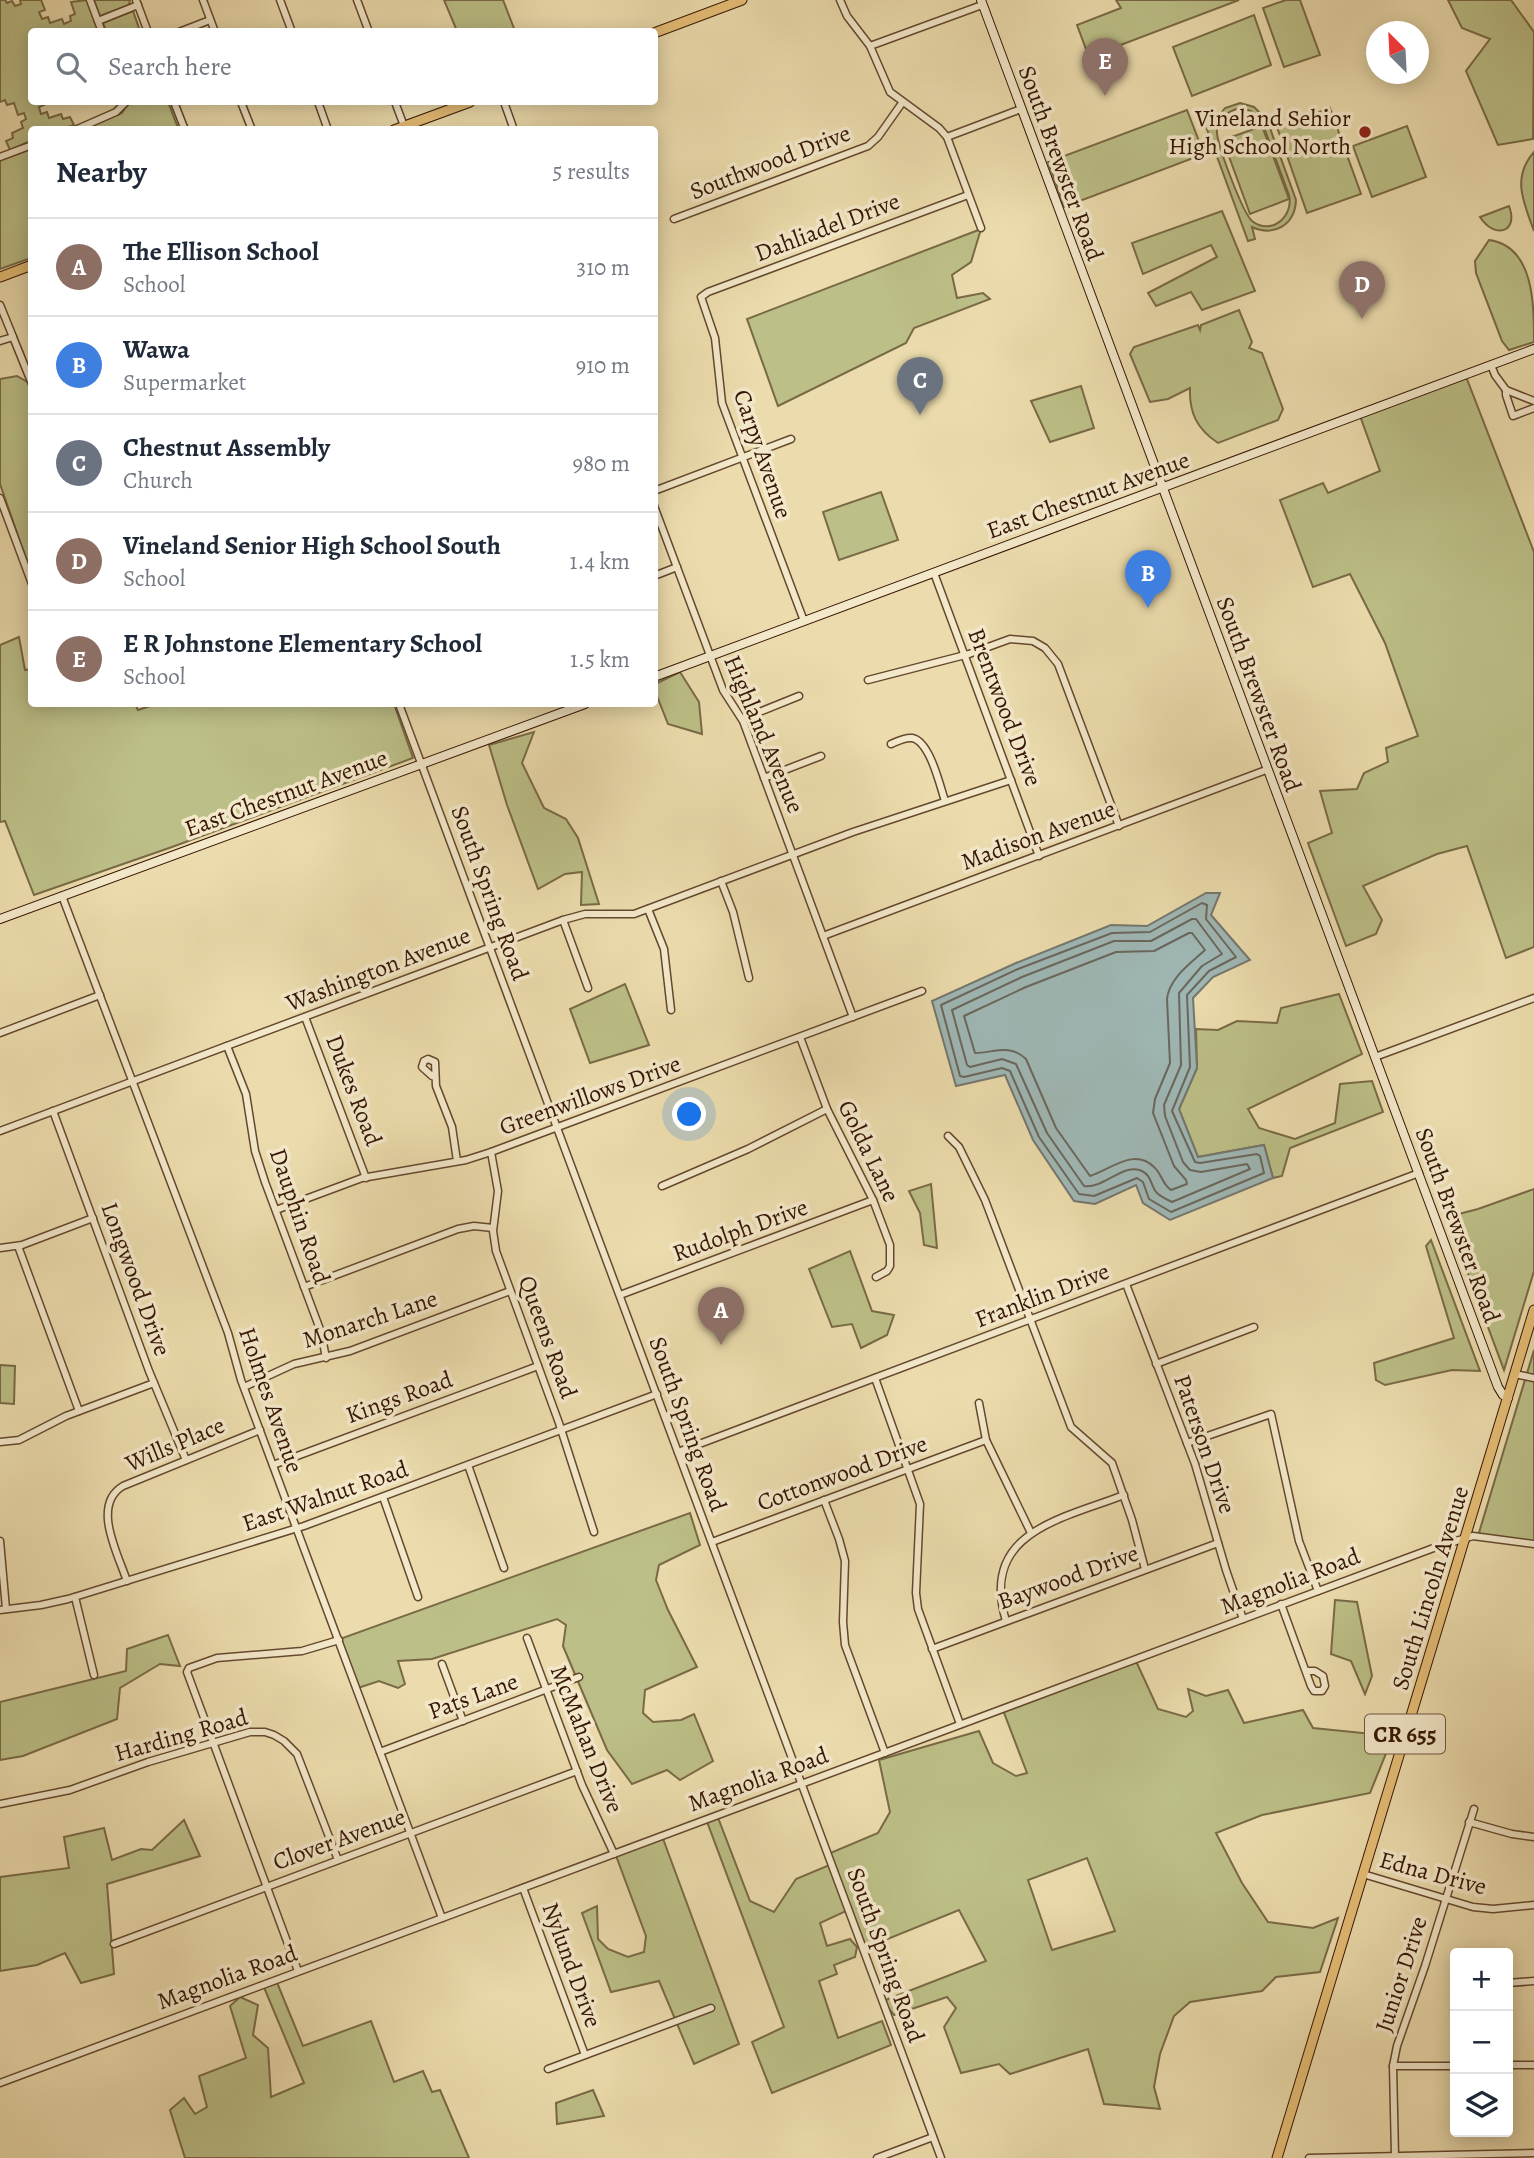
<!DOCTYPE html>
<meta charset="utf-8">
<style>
:root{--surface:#fff;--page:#f2f2f3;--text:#1f2937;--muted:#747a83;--line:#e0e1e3;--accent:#111827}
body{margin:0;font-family:Alegreya,serif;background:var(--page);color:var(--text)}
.controls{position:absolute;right:21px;bottom:21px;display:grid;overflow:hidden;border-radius:7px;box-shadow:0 4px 18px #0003}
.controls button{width:63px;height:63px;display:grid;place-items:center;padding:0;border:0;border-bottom:2px solid var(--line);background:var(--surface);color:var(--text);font:35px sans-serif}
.compass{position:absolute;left:1366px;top:21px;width:63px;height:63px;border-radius:50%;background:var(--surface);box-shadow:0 4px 18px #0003;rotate:336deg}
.you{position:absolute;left:690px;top:1115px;width:24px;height:24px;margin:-18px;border:5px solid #fff;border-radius:50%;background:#1a73e8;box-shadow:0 0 0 10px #1a73e833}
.badge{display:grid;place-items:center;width:46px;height:46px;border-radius:50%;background:var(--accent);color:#fff;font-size:23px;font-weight:700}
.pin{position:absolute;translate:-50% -58px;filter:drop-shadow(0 2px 4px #0008)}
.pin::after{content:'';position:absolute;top:37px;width:24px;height:21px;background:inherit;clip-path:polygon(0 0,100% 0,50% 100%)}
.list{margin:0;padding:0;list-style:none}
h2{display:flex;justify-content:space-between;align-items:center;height:91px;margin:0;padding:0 28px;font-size:30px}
h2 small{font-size:23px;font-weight:400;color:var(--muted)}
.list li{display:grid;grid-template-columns:46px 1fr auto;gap:21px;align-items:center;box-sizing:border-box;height:98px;padding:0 28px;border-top:2px solid var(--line)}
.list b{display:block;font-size:26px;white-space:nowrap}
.list p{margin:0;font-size:23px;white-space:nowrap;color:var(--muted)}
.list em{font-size:23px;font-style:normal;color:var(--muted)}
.icon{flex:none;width:38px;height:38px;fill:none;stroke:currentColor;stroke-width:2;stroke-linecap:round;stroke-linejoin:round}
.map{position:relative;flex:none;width:1534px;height:2158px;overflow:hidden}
.search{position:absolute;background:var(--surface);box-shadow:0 4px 18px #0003;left:28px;top:28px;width:630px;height:77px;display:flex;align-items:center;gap:18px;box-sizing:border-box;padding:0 24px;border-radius:7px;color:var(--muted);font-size:26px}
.panel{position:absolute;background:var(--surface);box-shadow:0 4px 18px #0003;left:28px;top:126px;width:630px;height:581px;border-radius:7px}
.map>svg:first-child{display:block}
</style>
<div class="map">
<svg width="1534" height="2158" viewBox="0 0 1534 2158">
<rect width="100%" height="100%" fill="#ecdcad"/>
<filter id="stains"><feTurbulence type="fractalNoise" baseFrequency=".00286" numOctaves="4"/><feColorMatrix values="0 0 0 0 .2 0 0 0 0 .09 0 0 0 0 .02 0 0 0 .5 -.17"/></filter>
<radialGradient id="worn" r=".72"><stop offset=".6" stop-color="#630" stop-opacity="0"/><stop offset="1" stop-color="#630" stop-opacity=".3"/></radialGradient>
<g fill="#bcbf87" stroke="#796a46" stroke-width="2" fill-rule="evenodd">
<polygon points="0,0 5,0 7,3 12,1 15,6 21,4 20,0 41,0 45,10 39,12 42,19 48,17 50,23 62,19 64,24 71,21 70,16 75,14 71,2 87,0 99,31 32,32 32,102 43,102 44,105 39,107 41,114 47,112 49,118 61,114 63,119 70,117 74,125 62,129 32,130 31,141 10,150 6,141 13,138 12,133 23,128 21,122 26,119 24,113 18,115 14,103 7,105 5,100 0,102"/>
<polygon points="94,0 130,0 129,5 100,16"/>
<polygon points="444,0 503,0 515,31 492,31 490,29 485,31 457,31"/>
<polygon points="1116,0 1239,0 1089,57 1077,25 1121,8"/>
<polygon points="1286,0 1300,0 1320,55 1284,67 1263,8"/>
<polygon points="1448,0 1511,0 1534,32 1533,139 1498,145 1466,71 1490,39 1462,28"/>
<polygon points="133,11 140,31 106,31 103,23"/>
<polygon points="1254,15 1271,65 1192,96 1173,47"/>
<polygon points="129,102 168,102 178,128 78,130 122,113"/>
<path d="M1240 103 1254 107 1267 120 1296 200C1295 225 1274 237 1252 227L1255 239 1248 241 1201 113 1207 110 1213 124 1225 108ZM1240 108 1251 111 1262 122 1289 195C1294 217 1271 236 1252 221 1243 213 1215 141 1217 129 1219 117 1229 111 1240 108Z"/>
<polygon points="1330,108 1361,194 1307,213 1277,127"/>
<polygon points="1187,110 1204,154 1064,207 1048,162"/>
<polygon points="1262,126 1289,199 1250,214 1223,140"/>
<polygon points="1407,126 1426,177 1372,197 1353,146"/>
<polygon points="31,147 31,258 0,269 0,159"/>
<path d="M1534 152V231C1524 203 1511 178 1534 152Z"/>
<path d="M1509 206C1519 232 1495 240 1480 217Z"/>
<polygon points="1222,211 1255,291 1202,310 1191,292 1156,306 1148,293 1217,257 1211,245 1143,274 1132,243"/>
<polygon points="981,229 971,262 952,275 957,298 983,293 990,299 914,328 906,343 778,406 747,319"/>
<path d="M1489 240C1534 246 1534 304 1534 342L1509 350 1502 341 1476 273 1475 261Z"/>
<path d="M1239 310 1252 342 1249 348 1262 353 1283 409 1278 420 1218 443C1197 429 1189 413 1190 388L1168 399 1150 402 1130 354 1134 347 1198 325 1200 330 1201 325Z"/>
<polygon points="1465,374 1534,552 1534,947 1506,958 1467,846 1437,854 1363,886 1382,920 1376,934 1346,946 1308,843 1332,833 1320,791 1357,789 1364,773 1388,762 1386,748 1418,736 1385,643 1350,574 1313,587 1280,500 1323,483 1328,493 1380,471 1359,413"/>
<polygon points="17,376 31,384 31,573 0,484 0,379"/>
<polygon points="1081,386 1094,428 1050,442 1031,401"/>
<polygon points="881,492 898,540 839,560 823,512"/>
<polygon points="19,637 25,670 31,669 32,704 135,704 138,710 156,704 394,704 413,758 172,847 34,895 5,821 0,822 0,645"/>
<polygon points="680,672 699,702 702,734 668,724 655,691 655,684"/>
<polygon points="534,732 522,763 544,808 566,819 578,838 599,904 581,905 582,872 565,874 538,889 507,805 489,745"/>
<polygon points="625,984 649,1045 590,1063 570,1009"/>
<polygon points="1339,994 1362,1054 1248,1109 1259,1128 1295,1139 1335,1123 1340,1084 1372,1081 1383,1112 1290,1148 1282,1176 1273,1178 1264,1145 1198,1157 1179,1109 1197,1068 1196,1029 1218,1030 1237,1021 1277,1023 1281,1008"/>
<polygon points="931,1184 937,1248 924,1245 920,1213 909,1191"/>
<polygon points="1534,1189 1534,1271 1504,1370 1447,1217 1478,1209"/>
<polygon points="1431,1240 1480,1371 1452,1370 1385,1385 1376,1380 1374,1363 1454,1338 1426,1246"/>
<polygon points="850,1251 872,1311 894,1315 887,1335 861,1348 852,1324 832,1327 809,1269"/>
<polygon points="1534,1350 1534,1546 1478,1536"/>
<polygon points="0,1365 15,1366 14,1404 0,1403"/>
<polygon points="690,1513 700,1545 659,1565 656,1580 668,1610 697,1667 645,1690 643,1713 653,1722 681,1720 694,1714 713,1761 680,1780 667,1770 632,1784 607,1750 563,1646 566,1625 557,1619 432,1659 398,1661 405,1684 398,1688 379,1681 355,1689 337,1640"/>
<polygon points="1335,1600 1357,1602 1372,1676 1365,1694 1351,1661 1331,1654"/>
<polygon points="168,1635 180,1666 160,1664 120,1688 117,1719 23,1756 0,1760 0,1702 126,1671 127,1649"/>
<path d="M1135 1659 1158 1709 1186 1717 1193 1711 1188 1689 1206 1696 1228 1690 1244 1723 1303 1710 1313 1728 1393 1736 1370 1793 1262 1815 1216 1833 1242 1883 1268 1922 1313 1928 1338 1918 1320 1972 1276 1977 1262 1991 1190 2002 1174 2016 1160 2054 1154 2087 1160 2109 1104 2104 1088 2049 1010 2074 999 2064 961 2073 944 2027 956 2008 947 1997 894 2015 883 2001 986 1961 959 1910 863 1949 848 1910 820 1923 827 1946 850 1939 857 1947 855 1957 834 1965 837 1974 819 1981 838 2038 882 2021 891 2045 772 2093 752 2042 784 2027 706 1819 717 1815 750 1901 774 1912 796 1879 832 1864 828 1854 878 1833 890 1812 879 1760 979 1731 993 1763 1016 1776 1027 1773 1003 1710ZM1087 1858 1115 1931 1052 1950 1028 1880Z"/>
<polygon points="184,1820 200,1856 107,1884 114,1974 81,1983 65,1953 37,1965 0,1971 0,1877 69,1868 64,1837 104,1828 112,1860 141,1849 152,1850"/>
<polygon points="662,1836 739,2044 694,2064 659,1981 611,1992 582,1913 597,1906 598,1939 608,1949 628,1957 644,1952 646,1936 615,1853"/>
<polygon points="276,1980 303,2046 371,2021 394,2082 423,2071 432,2092 440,2090 469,2158 185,2158 170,2110 184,2098 195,2114 207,2107 199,2076 246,2058 230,2006 240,1997 258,2005 253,2035 268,2048 271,2097 304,2083 263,1985"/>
<polygon points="593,2090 604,2116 557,2124 556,2103"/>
</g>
<polygon fill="#9fb8b6" stroke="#75776f" stroke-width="2" points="1206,893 1220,893 1211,915 1250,960 1213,977 1193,998 1197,1068 1179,1109 1198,1157 1264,1145 1273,1178 1170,1220 1143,1203 1136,1185 1095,1204 1074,1201 1033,1140 1005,1075 956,1086 932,1001 1016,963 1111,925 1147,926"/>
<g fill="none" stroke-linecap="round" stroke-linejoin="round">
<g stroke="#6a675d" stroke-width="2">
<polygon points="1202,903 1207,905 1206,919 1236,957 1209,971 1187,995 1190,1067 1172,1111 1195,1162 1200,1163 1257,1154 1260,1156 1264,1173 1171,1212 1149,1199 1143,1182 1137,1178 1094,1196 1079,1194 1039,1137 1010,1071 1002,1068 964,1077 960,1076 941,1005 1018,969 1112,933 1150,932"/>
<path d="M1192 919H1196L1222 954 1202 966 1179 993 1181 1065 1164 1105 1165 1116 1183 1162 1190 1170 1201 1172 1247 1164 1250 1169 1172 1202C1168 1200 1161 1197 1157 1193 1151 1187 1152 1176 1142 1171 1124 1162 1104 1189 1084 1186L1047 1133 1016 1064 1002 1059 970 1067 967 1065 952 1010 1022 977 1114 941H1151Z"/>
<path d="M1189 933H1192L1205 950C1191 963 1169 978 1167 999L1170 1063 1155 1099 1153 1113 1174 1166 1186 1180 1187 1184 1171 1190C1162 1184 1162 1174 1154 1167 1134 1147 1110 1170 1090 1176L1056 1128 1026 1059C1009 1043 994 1053 975 1053L964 1016 1026 987 1116 952 1154 951Z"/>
</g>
<g stroke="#64482e" stroke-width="9">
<g id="street">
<polyline points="90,0 102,32"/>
<polyline points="136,0 148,32"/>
<polyline points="203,0 215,32"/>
<polyline points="280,0 292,32"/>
<polyline points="357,0 369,32"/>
<polyline points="840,0 847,16 870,46 890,92 939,128 947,137 981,228"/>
<polyline points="98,21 138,5"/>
<polyline points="179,32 210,20"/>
<polyline points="870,46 982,5"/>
<polyline points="174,102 185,130"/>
<polyline points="241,102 252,130"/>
<polyline points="318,102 328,130"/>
<polyline points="395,102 404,126"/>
<polyline points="504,102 514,130"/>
<polyline points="75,130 116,112 126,102"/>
<polyline points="947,137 1021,109"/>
<polyline points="0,157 32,145"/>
<polyline points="674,219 868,146 878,137 902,103"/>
<polyline points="0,305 13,337 0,341"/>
<polyline points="13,337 32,384"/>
<polyline points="1491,365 1495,375 1506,390"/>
<polyline points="1534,401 1506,390 1506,395 1513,416 1534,408"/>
<polyline points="654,491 791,439"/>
<polyline points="0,498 32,584"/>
<polyline points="654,506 723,690 743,721 853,1017"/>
<polyline points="934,573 1039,856"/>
<polyline points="654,576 677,567"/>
<polyline points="804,621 722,403 715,338 701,297 708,292 968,195"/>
<polyline points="868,680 969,654 1010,639 1033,641 1045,648 1058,664 1119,826"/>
<polyline points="399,704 941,2158"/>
<polyline points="742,719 799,696"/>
<path d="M891 744C898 741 905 737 912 738 930 741 940 786 945 801"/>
<polyline points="764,778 821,756"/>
<polyline points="721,881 733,912 749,978"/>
<polyline points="62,896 228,1333 241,1380 442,1918"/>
<polyline points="648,909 664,949 671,1010"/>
<polyline points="563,920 588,988"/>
<polyline points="823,936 1266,770"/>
<polyline points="305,1017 366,1178"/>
<polyline points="0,1033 100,995"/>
<polyline points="800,1037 827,1109 873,1200 890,1245 890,1266 887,1271 876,1277"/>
<polyline points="227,1046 246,1094 255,1151 265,1182 321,1332 326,1358"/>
<polyline points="1375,1057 1534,998"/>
<polyline points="432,1076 422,1067 424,1061 428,1059 435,1062 436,1086 452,1127 457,1161"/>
<polyline points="53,1111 149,1371 186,1460"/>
<polyline points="0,1131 563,920 585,914 634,914 853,832 1011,780"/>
<polyline points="948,1136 959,1147 985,1200 1071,1427 1112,1463 1132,1520 1145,1569"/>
<polyline points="491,1152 498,1191 493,1231 496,1251 559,1423 594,1532"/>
<polyline points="662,1186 748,1149 827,1109"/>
<polyline points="276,1210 362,1178 466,1160 491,1152 922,991"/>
<polyline points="18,1246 79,1411"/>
<polyline points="0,1248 22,1245 93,1218"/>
<polyline points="1126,1284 1195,1464 1226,1570 1243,1619"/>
<polyline points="304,1287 458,1229 474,1226 493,1228"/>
<polyline points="620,1295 873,1200"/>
<polyline points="1156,1364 1254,1327"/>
<polyline points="1515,1374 1534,1378"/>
<polyline points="875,1378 920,1504 916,1593 918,1609 960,1724"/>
<polyline points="244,1387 294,1364 350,1351 510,1291"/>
<polyline points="979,1403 986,1440 1031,1533"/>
<polyline points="0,1442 19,1440 66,1416 154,1383"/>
<polyline points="1187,1443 1271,1414 1299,1541 1318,1591"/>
<polyline points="678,1452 1419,1173"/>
<polyline points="273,1465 538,1366"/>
<polyline points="468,1465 504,1568"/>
<polyline points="383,1497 418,1597"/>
<polyline points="824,1500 839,1539 845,1561 843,1622 845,1645 885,1753"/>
<polyline points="0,1541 6,1609"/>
<polyline points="712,1542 986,1440"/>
<path d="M127 1581C118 1554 91 1505 123 1486L260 1430"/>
<polyline points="75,1597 94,1675"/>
<polyline points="1281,1604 1311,1686 1314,1691 1322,1691 1325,1686 1323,1676 1315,1671 1306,1671"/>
<polyline points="0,1610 41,1605 68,1599 304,1526 657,1394"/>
<path d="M1006 1621C979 1532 1062 1519 1124 1495"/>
<polyline points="527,1638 582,1785 614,1854"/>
<polyline points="932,1649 1218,1543"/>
<polyline points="442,1664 463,1721"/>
<polyline points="380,1752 579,1677"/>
<polyline points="0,1804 70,1790 148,1762 250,1732 265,1732 274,1735 284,1741 297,1754 338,1860"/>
<polyline points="1469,1822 1512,1834 1534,1837"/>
<polyline points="1363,1874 1473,1907 1493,1909 1534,1905"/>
<polyline points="523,1888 585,2055"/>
<polyline points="114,1944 577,1771"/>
<polyline points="298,1971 187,1672 189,1668 217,1658 302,1651 339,1640"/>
<polyline points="1508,1983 1534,1981"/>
<polyline points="1508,2065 1534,2065"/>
<polyline points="1393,2066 1455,2066"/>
<polyline points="548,2069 711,2008"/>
<polyline points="0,2083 1439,1546 1473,1536 1534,1544"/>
<polyline points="1395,2156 1393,2066 1397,2046 1425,1966 1474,1809"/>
<polyline points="877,2158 933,2137"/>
<polyline points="1309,2158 1534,2153"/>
</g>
</g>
<g stroke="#361604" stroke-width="10">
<g id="secondary">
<path d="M981 0C1150 463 1328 924 1498 1387L1503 1395 1508 1398"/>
<polyline points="654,677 1534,349"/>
<polyline points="0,919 585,704"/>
</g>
</g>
<g stroke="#361604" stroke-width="11">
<g id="primary">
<polyline points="654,33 742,0"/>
<polyline points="394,130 470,102"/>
<polyline points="0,277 32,265"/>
<polyline points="1277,2158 1534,1310"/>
</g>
</g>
<use href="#street" stroke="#f3e8ca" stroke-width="6"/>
<use href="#secondary" stroke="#f3e8ca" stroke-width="8"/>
<use href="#primary" stroke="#e6be76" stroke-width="9"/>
</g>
<circle fill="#8f2418" stroke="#f3e8ca" stroke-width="2.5" cx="1365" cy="132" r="7"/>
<g text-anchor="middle" stroke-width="7" stroke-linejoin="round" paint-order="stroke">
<rect fill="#f3e8ca" stroke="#6f553f" stroke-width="2" x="1365" y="1714.5" width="80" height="39" rx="5"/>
<g font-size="23" font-weight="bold" fill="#361604">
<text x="1405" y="1742">CR 655</text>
</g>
<g font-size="24" fill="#361604" stroke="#f3e8ca" text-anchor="end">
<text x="1351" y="126">Vineland Sehior<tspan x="1351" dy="28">High School North</tspan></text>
</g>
<g font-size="24" fill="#361604" stroke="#f3e8ca">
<text transform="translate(770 162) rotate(-21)" y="8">Southwood Drive</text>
<text transform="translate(1061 163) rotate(70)" y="8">South Brewster Road</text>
<text transform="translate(827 227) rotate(-21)" y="8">Dahliadel Drive</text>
<text transform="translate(763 454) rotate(71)" y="8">Carpy Avenue</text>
<text transform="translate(1088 495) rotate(-20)" y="8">East Chestnut Avenue</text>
<text transform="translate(1259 694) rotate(70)" y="8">South Brewster Road</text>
<text transform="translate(1005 707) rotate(69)" y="8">Brentwood Drive</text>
<text transform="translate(764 734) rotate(67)" y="8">Highland Avenue</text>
<text transform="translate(286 793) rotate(-20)" y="8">East Chestnut Avenue</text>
<text transform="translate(1038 835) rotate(-20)" y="8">Madison Avenue</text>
<text transform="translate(490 893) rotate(70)" y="8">South Spring Road</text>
<text transform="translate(378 969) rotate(-21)" y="8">Washington Avenue</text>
<text transform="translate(354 1090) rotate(69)" y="8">Dukes Road</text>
<text transform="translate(590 1095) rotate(-20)" y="8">Greenwillows Drive</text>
<text transform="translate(869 1151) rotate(64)" y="8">Golda Lane</text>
<text transform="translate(300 1216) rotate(71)" y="8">Dauphin Road</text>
<text transform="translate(1458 1225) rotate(70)" y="8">South Brewster Road</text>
<text transform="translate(740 1230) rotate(-20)" y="8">Rudolph Drive</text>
<text transform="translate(136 1279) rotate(70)" y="8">Longwood Drive</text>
<text transform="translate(1042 1295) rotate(-21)" y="8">Franklin Drive</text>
<text transform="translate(370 1319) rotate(-18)" y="8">Monarch Lane</text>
<text transform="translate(548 1337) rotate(70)" y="8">Queens Road</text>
<text transform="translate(399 1397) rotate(-20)" y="8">Kings Road</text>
<text transform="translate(271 1400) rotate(71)" y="8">Holmes Avenue</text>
<text transform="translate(688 1424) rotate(70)" y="8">South Spring Road</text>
<text transform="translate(175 1444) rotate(-23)" y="8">Wills Place</text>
<text transform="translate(1205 1444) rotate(71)" y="8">Paterson Drive</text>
<text transform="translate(842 1473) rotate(-20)" y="8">Cottonwood Drive</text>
<text transform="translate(325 1496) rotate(-19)" y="8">East Walnut Road</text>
<text transform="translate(1068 1577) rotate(-20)" y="8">Baywood Drive</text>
<text transform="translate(1290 1581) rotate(-21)" y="8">Magnolia Road</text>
<text transform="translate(1430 1588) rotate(-73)" y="8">South Lincoln Avenue</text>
<text transform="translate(473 1696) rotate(-20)" y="8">Pats Lane</text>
<text transform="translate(181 1735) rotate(-16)" y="8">Harding Road</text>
<text transform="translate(587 1739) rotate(68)" y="8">McMahan Drive</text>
<text transform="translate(758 1779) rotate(-20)" y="8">Magnolia Road</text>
<text transform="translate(339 1839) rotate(-20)" y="8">Clover Avenue</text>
<text transform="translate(1433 1873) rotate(15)" y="8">Edna Drive</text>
<text transform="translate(886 1955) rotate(70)" y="8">South Spring Road</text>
<text transform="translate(572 1965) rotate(70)" y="8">Nylund Drive</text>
<text transform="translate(1401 1974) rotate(-72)" y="8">Junior Drive</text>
<text transform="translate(227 1977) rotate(-20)" y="8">Magnolia Road</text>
</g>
</g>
<rect width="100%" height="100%" filter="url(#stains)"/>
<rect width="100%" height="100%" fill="url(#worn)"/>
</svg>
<div class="controls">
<button>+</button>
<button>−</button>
<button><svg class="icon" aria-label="layers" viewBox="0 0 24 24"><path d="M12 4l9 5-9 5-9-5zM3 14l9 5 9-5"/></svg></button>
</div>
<svg class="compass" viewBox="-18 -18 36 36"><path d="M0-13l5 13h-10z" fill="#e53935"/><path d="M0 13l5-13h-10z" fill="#747a83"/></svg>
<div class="you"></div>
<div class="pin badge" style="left:721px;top:1345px;background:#8d6e63">A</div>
<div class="pin badge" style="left:1148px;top:608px;background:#3f7fe0">B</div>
<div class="pin badge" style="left:920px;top:415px;background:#6b7280">C</div>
<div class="pin badge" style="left:1362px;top:319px;background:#8d6e63">D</div>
<div class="pin badge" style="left:1105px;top:96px;background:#8d6e63">E</div>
<div class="search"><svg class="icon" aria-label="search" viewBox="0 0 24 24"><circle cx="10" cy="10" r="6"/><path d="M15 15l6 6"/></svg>Search here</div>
<section class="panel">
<h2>Nearby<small>5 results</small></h2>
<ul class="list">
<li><span class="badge" style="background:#8d6e63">A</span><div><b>The Ellison School</b><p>School</p></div><em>310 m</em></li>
<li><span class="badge" style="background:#3f7fe0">B</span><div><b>Wawa</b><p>Supermarket</p></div><em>910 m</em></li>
<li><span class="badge" style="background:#6b7280">C</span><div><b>Chestnut Assembly</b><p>Church</p></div><em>980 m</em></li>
<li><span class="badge" style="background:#8d6e63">D</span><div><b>Vineland Senior High School South</b><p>School</p></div><em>1.4 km</em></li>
<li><span class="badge" style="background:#8d6e63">E</span><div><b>E R Johnstone Elementary School</b><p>School</p></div><em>1.5 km</em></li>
</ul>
</section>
</div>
